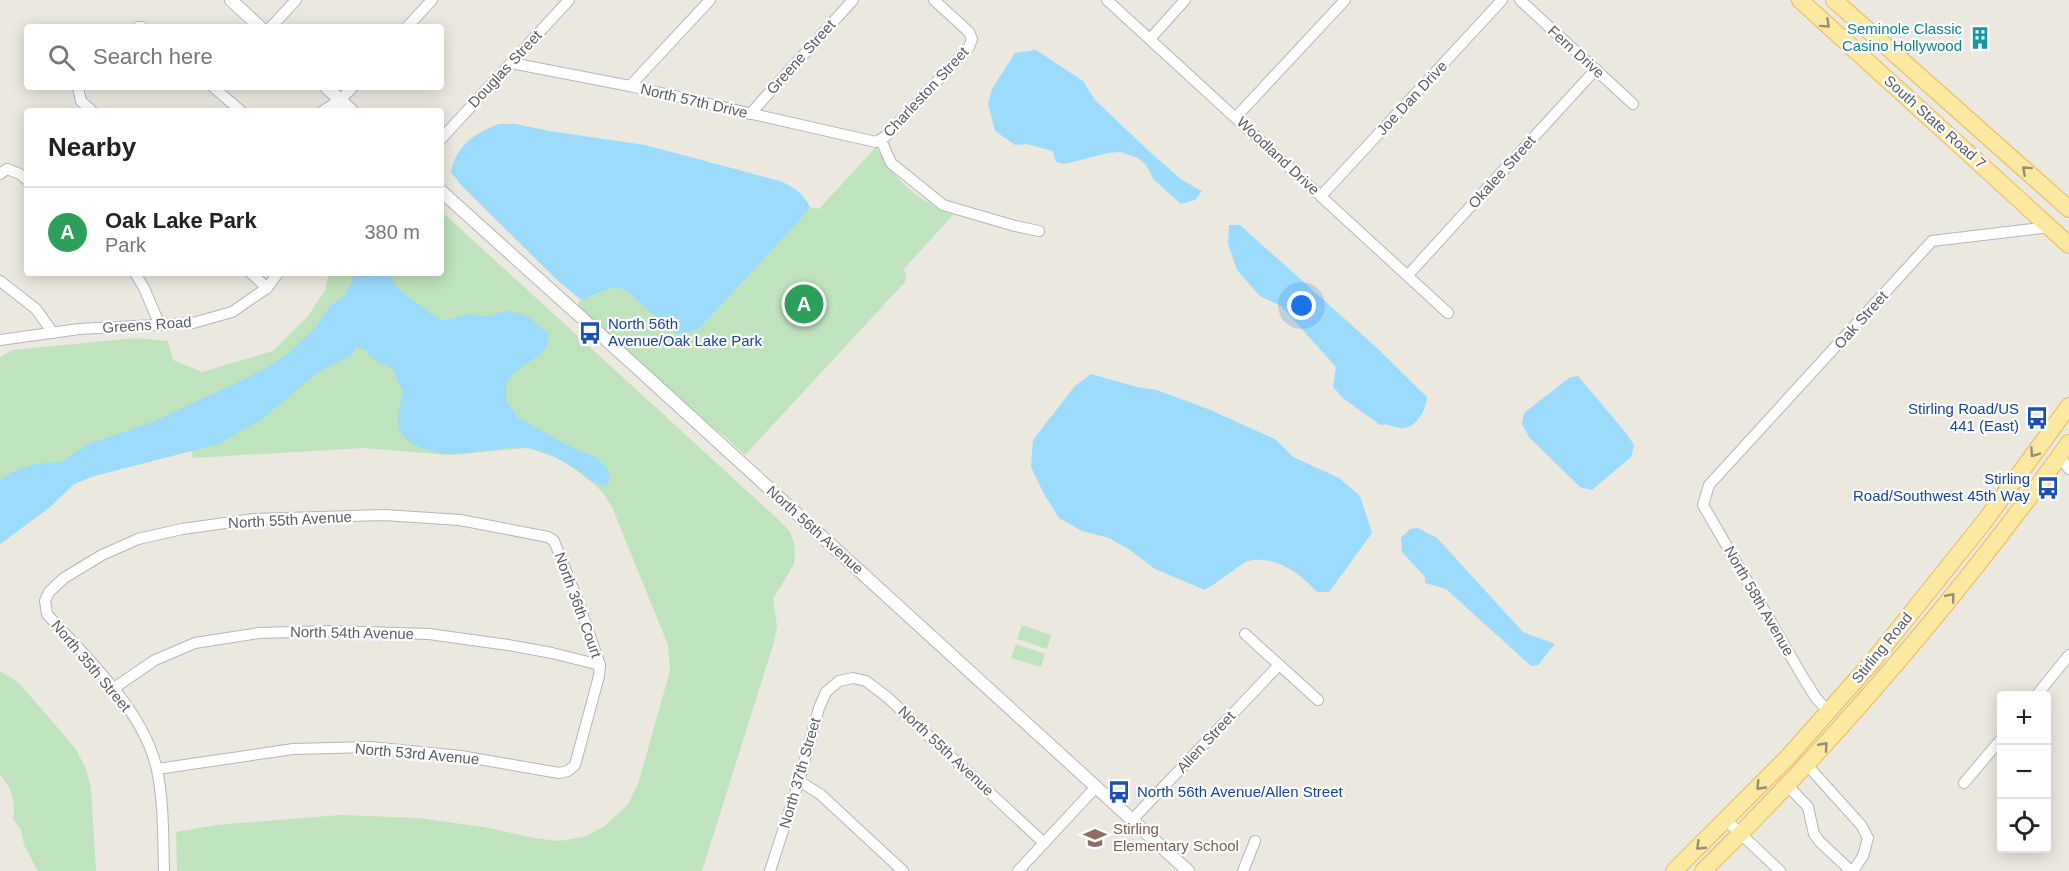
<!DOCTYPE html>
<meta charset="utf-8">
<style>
:root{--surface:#fff;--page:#f6f6f6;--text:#222;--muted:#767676;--line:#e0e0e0;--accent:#e52b2b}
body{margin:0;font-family:Helvetica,sans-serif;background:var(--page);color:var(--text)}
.controls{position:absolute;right:18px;bottom:18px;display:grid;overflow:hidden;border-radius:6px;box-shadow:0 3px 15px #0003}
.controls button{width:54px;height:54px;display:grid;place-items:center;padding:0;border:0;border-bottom:2px solid var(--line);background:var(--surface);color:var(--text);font:30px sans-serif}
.you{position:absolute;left:1302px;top:306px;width:21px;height:21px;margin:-15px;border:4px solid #fff;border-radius:50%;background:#1a73e8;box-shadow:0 0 0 9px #1a73e833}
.badge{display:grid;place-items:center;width:39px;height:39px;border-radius:50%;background:var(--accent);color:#fff;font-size:20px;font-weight:700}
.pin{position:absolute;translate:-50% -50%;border:3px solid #fff;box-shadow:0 2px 6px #0006}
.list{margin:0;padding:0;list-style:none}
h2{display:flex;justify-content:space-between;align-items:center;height:78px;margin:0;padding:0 24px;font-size:26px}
h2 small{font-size:20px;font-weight:400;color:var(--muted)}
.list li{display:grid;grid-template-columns:39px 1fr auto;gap:18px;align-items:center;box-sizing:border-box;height:90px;padding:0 24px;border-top:2px solid var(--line)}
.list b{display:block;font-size:22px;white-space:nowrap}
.list p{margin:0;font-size:20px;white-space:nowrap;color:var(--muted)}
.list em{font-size:20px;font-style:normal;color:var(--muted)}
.icon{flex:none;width:33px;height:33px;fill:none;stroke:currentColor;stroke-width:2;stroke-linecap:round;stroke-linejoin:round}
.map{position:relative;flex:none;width:2069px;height:871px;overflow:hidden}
.search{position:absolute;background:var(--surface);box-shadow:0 3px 15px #0003;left:24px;top:24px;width:420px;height:66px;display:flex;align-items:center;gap:15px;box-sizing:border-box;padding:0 21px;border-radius:6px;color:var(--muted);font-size:22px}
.panel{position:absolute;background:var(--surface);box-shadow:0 3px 15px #0003;left:24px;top:108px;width:420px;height:168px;border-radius:6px}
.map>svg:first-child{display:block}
</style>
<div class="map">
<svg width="2069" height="871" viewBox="0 0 2069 871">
<rect width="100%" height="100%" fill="#ebe8df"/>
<g fill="#bfe3bc">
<path d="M876 147C892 178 921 203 953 215L903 270 906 274 905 282 745 455 727 438 678 401 575 307 581 300 614 287 627 291 671 331 698 330 800 220 810 207 819 209Z"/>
<polygon points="441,211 781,522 790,532 794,543 795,553 794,564 773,599 777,626 774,642 702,871 177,871 176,832 216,825 340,815 418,818 484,827 534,838 559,841 584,837 605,826 628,804 638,784 670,671 668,645 612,507 604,494 594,484 576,470 556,457 527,448 448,455 364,448 193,458 192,451 94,476 74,484 50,507 0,544 0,357 12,350 136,338 168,341 173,360 202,372 273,351 308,316 325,290 329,273 441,273"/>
<polygon points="1022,625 1051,635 1047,649 1017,639"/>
<polygon points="1016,644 1045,654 1041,667 1011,658"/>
<path d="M0 671 19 683 76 749 86 769 91 788 96 871H38L24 845 21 830 13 819C16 799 12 790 0 774Z"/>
</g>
<g fill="#9ddbfd">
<polygon points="1036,50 1083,81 1095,100 1150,152 1182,180 1202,191 1195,200 1181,204 1154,180 1146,165 1138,158 1120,152 1108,153 1065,164 1056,162 1053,151 1027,144 1015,145 995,131 988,104 992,89 1015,53"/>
<path d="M499 124H516L549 131 645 145 780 181C794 187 803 193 810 207L800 220 698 330 677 334 671 331 627 291 614 287 581 300 557 280 461 185 451 172C456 145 475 133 499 124Z"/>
<path d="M1229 225H1240L1376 347 1427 397C1426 411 1415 430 1400 428 1392 427 1388 423 1380 425L1343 398 1333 387 1336 367 1281 306 1260 296 1237 270 1228 244Z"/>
<path d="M351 273H389L397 288 438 319 445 320 470 314 480 316H491L507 310 529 317 548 334C550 355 527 360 515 373 511 376 509 380 506 384V400L518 418 571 447 597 458 609 470 610 481 604 486C593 483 586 477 577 470 562 460 544 450 526 448 489 445 453 464 417 446 409 442 401 437 399 427 396 415 401 402 403 391L397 380 394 370C380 360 377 366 366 350L356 347 352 355 318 372 261 420 218 444 94 476 74 484 50 507 0 544V480L12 472 35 464 62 462 84 446 155 421 253 375 284 357 316 327 329 307 345 295 353 279Z"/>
<path d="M1091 374 1137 387 1157 390 1208 409 1275 439 1293 457 1339 478 1360 496 1372 533 1329 592H1317C1300 573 1276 555 1248 561 1242 563 1214 585 1205 590L1155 569 1130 550 1109 538 1082 531 1059 518 1044 494 1031 467 1033 440 1075 386Z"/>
<polygon points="1578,376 1626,433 1634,445 1631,457 1592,490 1580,487 1529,437 1522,424 1524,413 1569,378"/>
<polygon points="1418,528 1437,538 1523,632 1555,644 1538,665 1531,666 1446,589 1425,583 1425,577 1402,552 1401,538 1410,529"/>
</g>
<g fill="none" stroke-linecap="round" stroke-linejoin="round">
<g stroke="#b2b6ba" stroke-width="12">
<g id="minor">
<polyline points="1107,0 1448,313"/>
<polyline points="1520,0 1633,104"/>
<polyline points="138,27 142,27"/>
<polyline points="271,27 296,0"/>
<polyline points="407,27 432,0"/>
<polyline points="1150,39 1185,0"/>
<polyline points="511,63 630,86 876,142 886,136 969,47 972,39 969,32 934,0"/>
<polyline points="630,86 710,0"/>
<polyline points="78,87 81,101 92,111"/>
<polyline points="213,87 241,111"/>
<polyline points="323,111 340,100"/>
<polyline points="334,111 340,100 353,87"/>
<polyline points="750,114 853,0"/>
<polyline points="1236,117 1345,0"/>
<polyline points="441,139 569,0"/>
<polyline points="881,140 891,163 943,205 1015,226 1039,231"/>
<polyline points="0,174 7,169 20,174 27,180"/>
<polyline points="1321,196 1502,0"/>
<polyline points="135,273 144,288 159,323"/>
<polyline points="251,273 267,288"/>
<polyline points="1408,275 1596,69"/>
<polyline points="0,281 36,309 53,333"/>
<polyline points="0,340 79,329 193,323 232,312 267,288 278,273"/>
<polyline points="2059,456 2069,469"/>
<polyline points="1245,634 1318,700"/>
<polyline points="114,688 155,660 195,643 259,633 331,631 429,634 508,645 552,653 600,665"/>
<polyline points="2036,696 2069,655"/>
<polyline points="1829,712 1816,698 1801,674 1703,505 1709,485 1932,241 2050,227"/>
<polyline points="1807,765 1861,825 1868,838 1863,856 1853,871"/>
<path d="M157 769 293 749 370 747 461 756 559 773 568 771 575 765 599 676 600 665 578 601 554 541 548 537 460 520 384 515 254 519 182 529 138 539 102 555 64 578 49 592 45 601 47 614C87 659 144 710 157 770 164 803 163 838 164 871"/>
<polyline points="799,781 820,794 903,871"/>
<polyline points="1964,783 2002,738"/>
<polyline points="1787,785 1808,807 1814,834 1820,842 1851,871"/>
<polyline points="1133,819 1279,665"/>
<polyline points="1726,820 1780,871"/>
<polyline points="770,871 799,781 819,708 826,692 839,681 853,678 866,681 887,697 1044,843"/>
<polyline points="1018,871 1096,787"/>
<polyline points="1243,871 1255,841"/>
</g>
</g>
<g stroke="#b2b6ba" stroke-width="14">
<g id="tertiary">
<polyline points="231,0 260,27"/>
<polyline points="326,87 352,111"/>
<polyline points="441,191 634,365 1188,871"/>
</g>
</g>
<g stroke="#eeb755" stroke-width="18">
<g id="primary">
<polyline points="1800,0 2069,245"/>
<polyline points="1834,0 2069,209"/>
<polyline points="1674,871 1788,757 1872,662 1984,522 2069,406"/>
<path d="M1703 871C1837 739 1959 596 2069 443"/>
</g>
</g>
<use href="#minor" stroke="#fff" stroke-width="10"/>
<use href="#tertiary" stroke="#fff" stroke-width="12"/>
<use href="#primary" stroke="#fde8a2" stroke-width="16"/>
</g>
<defs><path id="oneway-chevron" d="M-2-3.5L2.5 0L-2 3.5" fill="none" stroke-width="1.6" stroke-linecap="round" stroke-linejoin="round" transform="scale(1.5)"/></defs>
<g stroke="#928e77">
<use href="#oneway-chevron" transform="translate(1826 24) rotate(42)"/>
<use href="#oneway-chevron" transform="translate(2026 170) rotate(-138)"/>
<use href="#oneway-chevron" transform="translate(2034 453) rotate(125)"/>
<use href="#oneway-chevron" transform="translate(1951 597) rotate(-50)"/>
<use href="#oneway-chevron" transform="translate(1824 746) rotate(-48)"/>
<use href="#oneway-chevron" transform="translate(1760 786) rotate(134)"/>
<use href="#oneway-chevron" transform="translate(1700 846) rotate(136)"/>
</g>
<defs>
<g id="building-bare" transform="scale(1.8)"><path d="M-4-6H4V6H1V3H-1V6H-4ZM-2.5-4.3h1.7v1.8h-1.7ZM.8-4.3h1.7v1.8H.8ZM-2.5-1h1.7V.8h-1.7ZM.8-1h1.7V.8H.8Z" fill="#0f9aa8" stroke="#fff" stroke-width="2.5" paint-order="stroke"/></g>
<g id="bus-bare" transform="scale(1.8)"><path d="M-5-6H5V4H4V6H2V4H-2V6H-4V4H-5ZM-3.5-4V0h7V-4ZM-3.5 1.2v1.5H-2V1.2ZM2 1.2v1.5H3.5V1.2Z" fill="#1a4fb4" stroke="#fff" stroke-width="2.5" paint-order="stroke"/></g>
<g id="school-bare" transform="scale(1.8)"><path d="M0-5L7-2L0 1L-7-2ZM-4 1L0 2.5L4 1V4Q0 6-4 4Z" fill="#8d6e63" stroke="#fff" stroke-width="2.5" paint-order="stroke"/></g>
</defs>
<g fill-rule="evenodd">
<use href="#building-bare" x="1980" y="38"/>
<use href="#bus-bare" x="590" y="333"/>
<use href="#bus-bare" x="2037" y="418"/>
<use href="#bus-bare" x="2048" y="488"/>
<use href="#bus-bare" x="1119" y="792"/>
<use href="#school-bare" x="1095" y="838"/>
</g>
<g text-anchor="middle" stroke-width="4.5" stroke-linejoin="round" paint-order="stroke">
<g font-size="15" fill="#0d838f" stroke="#fff" text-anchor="end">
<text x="1962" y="34">Seminole Classic<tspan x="1962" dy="17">Casino Hollywood</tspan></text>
</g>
<g font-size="15" fill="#585d60" stroke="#fff">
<text transform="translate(1576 52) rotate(42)" y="5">Fern Drive</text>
<text transform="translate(801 57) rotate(-48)" y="5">Greene Street</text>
<text transform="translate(505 69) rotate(-47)" y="5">Douglas Street</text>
<text transform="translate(926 92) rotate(-47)" y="5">Charleston Street</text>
<text transform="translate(1412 98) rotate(-47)" y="5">Joe Dan Drive</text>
<text transform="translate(694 101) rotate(13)" y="5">North 57th Drive</text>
<text transform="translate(1935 122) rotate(42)" y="5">South State Road 7</text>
<text transform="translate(1278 156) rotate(43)" y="5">Woodland Drive</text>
<text transform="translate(1502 172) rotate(-48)" y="5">Okalee Street</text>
<text transform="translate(1861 320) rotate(-48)" y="5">Oak Street</text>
<text transform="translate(147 325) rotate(-4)" y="5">Greens Road</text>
<text transform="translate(290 520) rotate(-3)" y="5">North 55th Avenue</text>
<text transform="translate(815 530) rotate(42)" y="5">North 56th Avenue</text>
<text transform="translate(1759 601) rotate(60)" y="5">North 58th Avenue</text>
<text transform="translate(578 605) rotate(70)" y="5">North 36th Court</text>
<text transform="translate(352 633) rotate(1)" y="5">North 54th Avenue</text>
<text transform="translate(1882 648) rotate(-51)" y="5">Stirling Road</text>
<text transform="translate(91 666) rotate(50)" y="5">North 35th Street</text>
<text transform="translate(1206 742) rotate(-47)" y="5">Allen Street</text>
<text transform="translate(946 751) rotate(43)" y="5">North 55th Avenue</text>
<text transform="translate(417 754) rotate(5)" y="5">North 53rd Avenue</text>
<text transform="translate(800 773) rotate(-74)" y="5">North 37th Street</text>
</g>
<g font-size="15" fill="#164399" stroke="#fff" text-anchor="start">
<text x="608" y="329">North 56th<tspan x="608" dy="17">Avenue/Oak Lake Park</tspan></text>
<text x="2019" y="414" text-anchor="end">Stirling Road/US<tspan x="2019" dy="17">441 (East)</tspan></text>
<text x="2030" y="484" text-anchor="end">Stirling<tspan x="2030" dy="17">Road/Southwest 45th Way</tspan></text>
<text x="1137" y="797">North 56th Avenue/Allen Street</text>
</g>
<g font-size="15" fill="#785e54" stroke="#fff" text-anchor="start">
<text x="1113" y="834">Stirling<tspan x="1113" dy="17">Elementary School</tspan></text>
</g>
</g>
</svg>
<div class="controls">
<button>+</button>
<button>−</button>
<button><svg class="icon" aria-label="locate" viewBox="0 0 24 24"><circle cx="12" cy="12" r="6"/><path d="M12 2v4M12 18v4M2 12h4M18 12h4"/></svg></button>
</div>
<div class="you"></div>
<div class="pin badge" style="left:804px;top:304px;background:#2e9e5b">A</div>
<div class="search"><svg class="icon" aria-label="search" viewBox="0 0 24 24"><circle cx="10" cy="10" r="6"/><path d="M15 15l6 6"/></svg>Search here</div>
<section class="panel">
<h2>Nearby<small></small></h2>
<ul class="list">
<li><span class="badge" style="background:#2e9e5b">A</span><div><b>Oak Lake Park</b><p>Park</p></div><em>380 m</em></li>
</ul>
</section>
</div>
